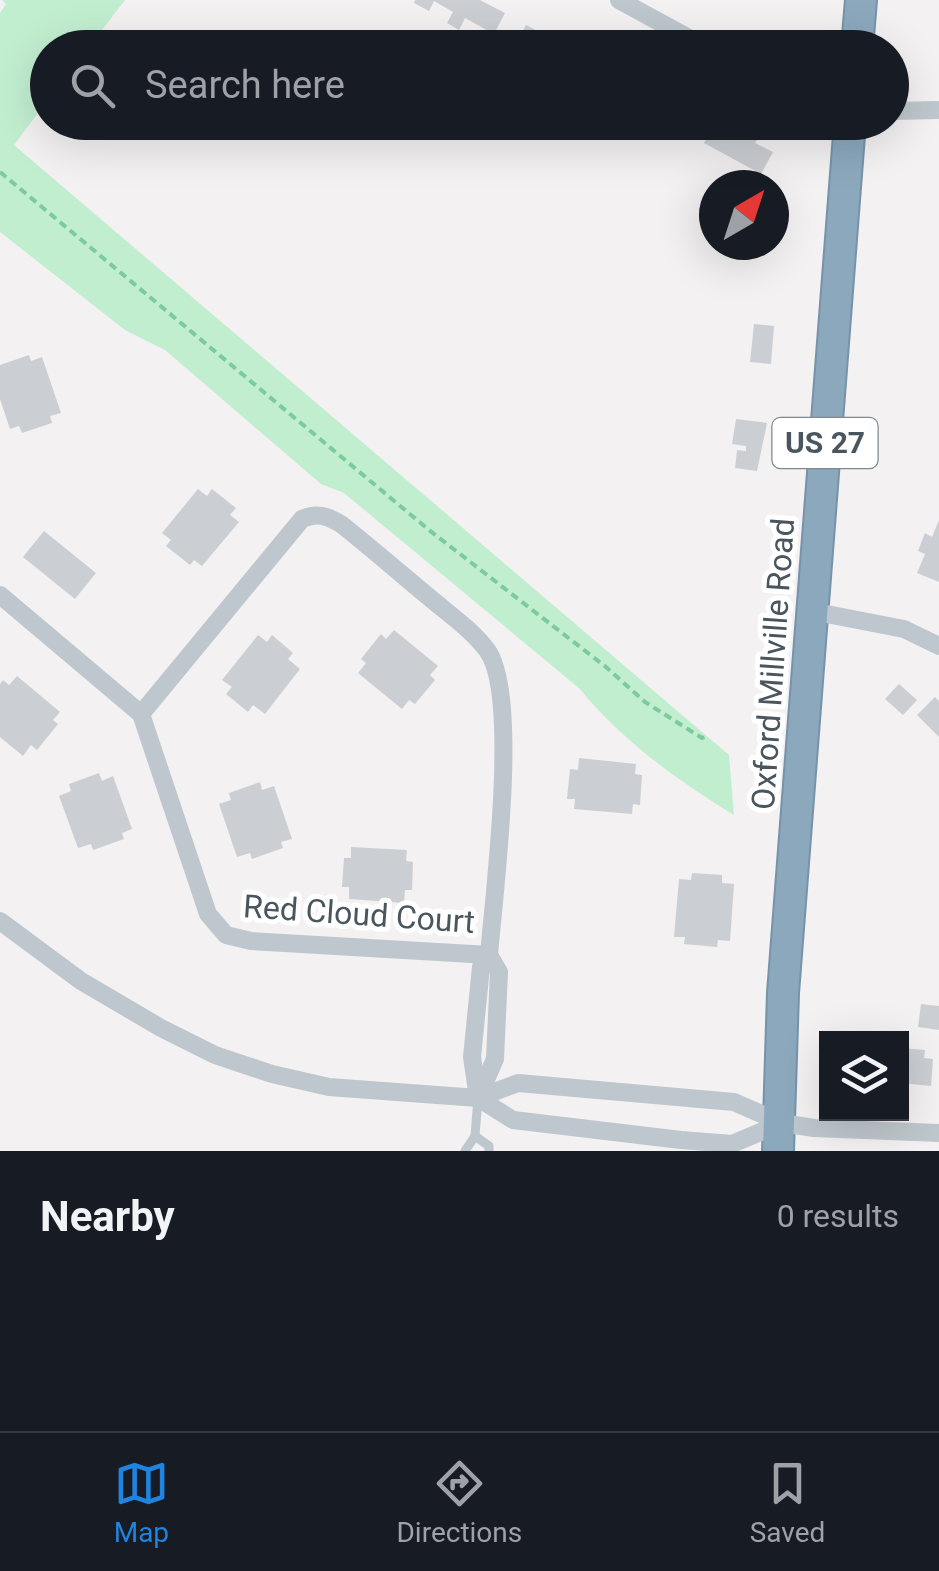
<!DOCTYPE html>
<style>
:root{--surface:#171b24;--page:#242831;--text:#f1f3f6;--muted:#9ea1a6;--line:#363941;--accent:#2083de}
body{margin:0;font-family:Roboto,sans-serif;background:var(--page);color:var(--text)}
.controls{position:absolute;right:30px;bottom:30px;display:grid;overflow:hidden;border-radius:0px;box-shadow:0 10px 40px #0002}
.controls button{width:90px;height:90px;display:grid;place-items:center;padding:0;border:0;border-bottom:2px solid var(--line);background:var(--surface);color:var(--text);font:50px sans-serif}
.compass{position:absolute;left:699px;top:170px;width:90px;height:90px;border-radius:50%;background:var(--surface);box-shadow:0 10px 40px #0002;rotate:39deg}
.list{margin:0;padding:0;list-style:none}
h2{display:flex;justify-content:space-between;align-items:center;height:130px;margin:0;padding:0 40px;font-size:42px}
h2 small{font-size:32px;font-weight:400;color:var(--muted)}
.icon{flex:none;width:55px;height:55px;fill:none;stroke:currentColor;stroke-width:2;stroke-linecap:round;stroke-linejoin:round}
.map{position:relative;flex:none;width:939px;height:1151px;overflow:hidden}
.search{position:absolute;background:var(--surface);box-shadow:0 10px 40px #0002;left:30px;right:30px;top:30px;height:110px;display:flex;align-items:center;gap:25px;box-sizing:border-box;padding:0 35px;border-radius:55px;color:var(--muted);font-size:38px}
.sheet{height:280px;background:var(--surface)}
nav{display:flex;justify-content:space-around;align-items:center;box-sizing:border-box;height:140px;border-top:2px solid var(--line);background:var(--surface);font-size:28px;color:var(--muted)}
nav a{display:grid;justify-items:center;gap:5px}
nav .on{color:var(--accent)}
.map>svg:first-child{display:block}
</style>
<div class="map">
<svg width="939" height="1151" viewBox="0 0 939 1151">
<rect width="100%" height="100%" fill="#f3f1f1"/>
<path fill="#c2eed0" d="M2 0H125L89 47 48 48 47 101 14 145 729 755 734 815C678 781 620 739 580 689L344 493 321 484 165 350 125 330 0 232V13L6 4Z"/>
<g fill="#cbcfd3">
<polygon points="415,0 480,0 505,13 494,34 465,18 459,30 447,23 453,12 434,1 429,11 414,3"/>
<polygon points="526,25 553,39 556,32 585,48 514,48"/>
<polygon points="715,122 737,133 740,129 758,138 755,143 773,152 761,174 704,143"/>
<polygon points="754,324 774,326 771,364 750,362"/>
<polygon points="29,355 31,361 42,357 61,413 50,416 52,423 22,433 19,426 10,429 0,399 0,365"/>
<polygon points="736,419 767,423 757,471 735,468 737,450 746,451 746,446 732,444"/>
<polygon points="198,489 207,496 212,489 236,508 230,515 239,522 202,566 194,560 190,565 166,546 171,540 162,533"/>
<polygon points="939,520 939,582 917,573 925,554 918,551 925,533 932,537"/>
<polygon points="44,531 96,573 75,599 23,557"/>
<polygon points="394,630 438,666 430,675 435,680 415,704 409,700 402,709 358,673 366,663 361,659 381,634 386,639"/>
<polygon points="258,635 267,642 272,635 293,653 288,659 300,669 265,714 253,705 248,712 226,694 232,687 222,680"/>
<polygon points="17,676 60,712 53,720 58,724 37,750 31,745 23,756 0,737 0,684 3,680 9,685"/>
<polygon points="899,684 917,700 903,715 885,699"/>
<polygon points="935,697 939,701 939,737 917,715"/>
<polygon points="579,758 636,764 635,774 642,775 640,805 633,804 632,814 574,809 575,799 567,799 570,769 578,770"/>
<polygon points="99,773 102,781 113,776 132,829 122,833 124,839 93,850 91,844 78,848 59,796 71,791 69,784"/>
<polygon points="260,782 262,790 274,786 292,839 281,842 283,848 252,859 250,853 237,857 219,804 231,800 229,793"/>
<polygon points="351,847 407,850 406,861 413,862 412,890 405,890 404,903 349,899 349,887 342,887 344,858 351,858"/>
<polygon points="692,873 722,875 722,883 734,884 730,941 718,940 717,947 684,944 685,937 674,937 679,879 691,880"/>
<polygon points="921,1004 939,1006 939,1030 918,1027"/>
<polygon points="902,1048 925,1050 924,1058 933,1059 931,1086 902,1083"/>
</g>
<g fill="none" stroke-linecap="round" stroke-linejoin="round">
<g stroke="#7693a9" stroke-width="34">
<g id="highway">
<polyline points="857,48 861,0"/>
<polyline points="778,1151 783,993 850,122"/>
</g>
</g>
<polyline stroke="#7bcb9d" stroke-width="4" stroke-dasharray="8 5" stroke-linecap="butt" points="0,172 429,530 606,667 645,702 702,738 709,735"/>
<g stroke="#bec7cd" stroke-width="9">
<polyline points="475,1136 489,1146 489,1151"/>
<polyline points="465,1151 475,1136 478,1098"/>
</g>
<g stroke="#bec7cd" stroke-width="18">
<polyline points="619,0 707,48"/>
<polyline points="892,111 939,110"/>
<polyline points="0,595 141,714 208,914 226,935 251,941 489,955"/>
<polyline points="811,611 904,629 939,646"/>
<path d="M141 714 302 519C317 512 327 516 341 524 371 548 400 573 430 598 449 614 471 629 487 650 520 695 494 893 489 955L481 967 472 1057 478 1098"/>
<polyline points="0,921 81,981 161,1028 215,1055 272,1074 329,1087 478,1098 518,1083 734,1102 782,1123 814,1128 939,1133"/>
<polyline points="478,1098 513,1120 681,1140 732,1144 782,1123"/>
<polyline points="478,1098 495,1059 499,972 489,955"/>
</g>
<use href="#highway" stroke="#8ba8bd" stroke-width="30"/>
</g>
<g text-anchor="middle" stroke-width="10" stroke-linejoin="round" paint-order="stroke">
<rect fill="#fff" stroke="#80898e" stroke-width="2.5" x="772.5" y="418" width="105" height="50" rx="8"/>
<g font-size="30" font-weight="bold" fill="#4a565e">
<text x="825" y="453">US 27</text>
</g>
<g font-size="32" fill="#4a565e" stroke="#fff">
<text transform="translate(773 664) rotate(-86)" y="11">Oxford Millville Road</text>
<text transform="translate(359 914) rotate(4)" y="11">Red Cloud Court</text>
</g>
</g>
</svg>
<div class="controls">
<button><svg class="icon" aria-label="layers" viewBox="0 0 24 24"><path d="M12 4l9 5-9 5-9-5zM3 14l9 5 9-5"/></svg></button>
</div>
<svg class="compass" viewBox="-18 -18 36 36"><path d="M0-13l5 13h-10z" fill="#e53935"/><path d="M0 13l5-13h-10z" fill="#9ea1a6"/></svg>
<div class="search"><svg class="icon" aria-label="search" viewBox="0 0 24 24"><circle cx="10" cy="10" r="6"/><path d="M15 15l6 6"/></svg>Search here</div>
</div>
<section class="sheet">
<h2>Nearby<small>0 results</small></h2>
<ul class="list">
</ul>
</section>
<nav>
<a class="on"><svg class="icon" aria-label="map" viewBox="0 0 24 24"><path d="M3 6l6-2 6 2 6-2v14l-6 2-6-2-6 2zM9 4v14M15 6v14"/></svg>Map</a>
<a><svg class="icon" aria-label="directions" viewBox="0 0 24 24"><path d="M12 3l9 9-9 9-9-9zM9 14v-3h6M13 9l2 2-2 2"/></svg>Directions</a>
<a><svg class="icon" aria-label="saved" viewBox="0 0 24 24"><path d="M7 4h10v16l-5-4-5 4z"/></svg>Saved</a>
</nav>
